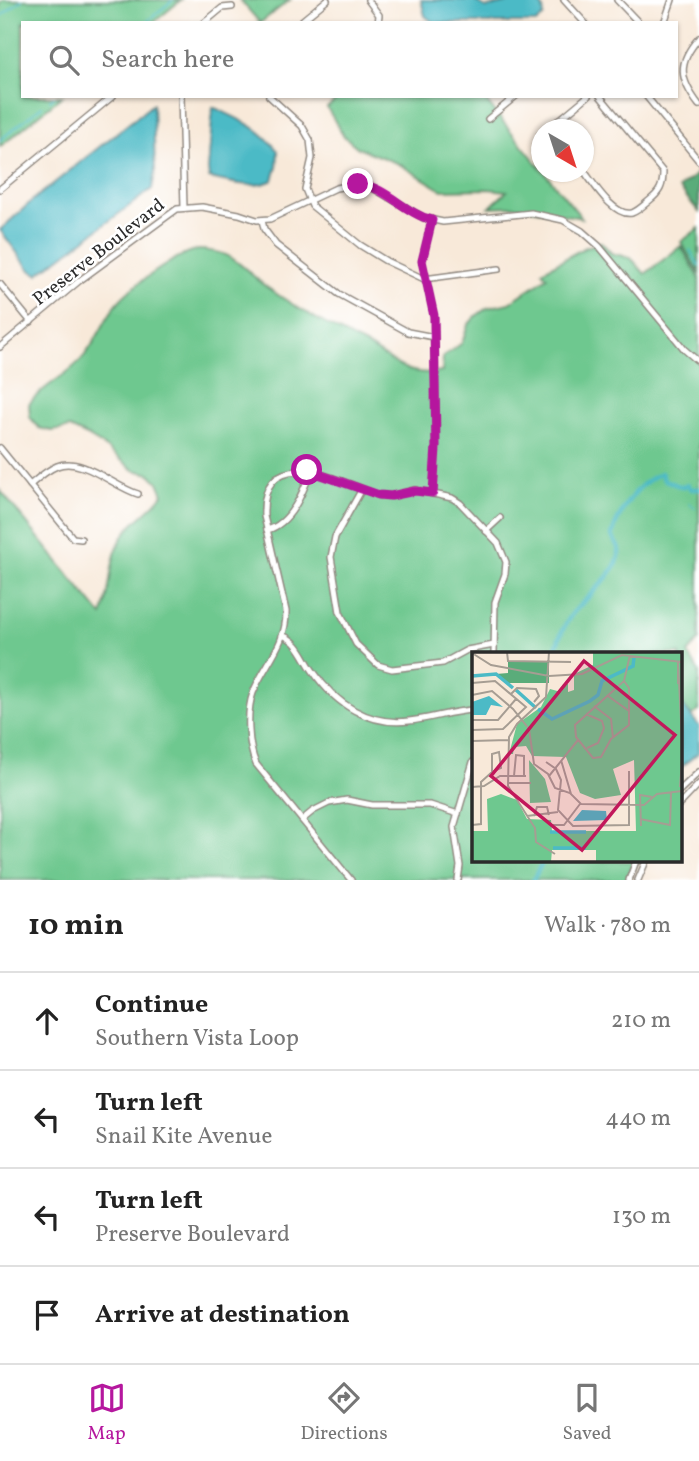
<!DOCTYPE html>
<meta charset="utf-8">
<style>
:root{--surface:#fff;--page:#f6f6f6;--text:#222;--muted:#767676;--line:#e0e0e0;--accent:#b5179e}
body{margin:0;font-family:Vollkorn,serif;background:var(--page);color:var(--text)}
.compass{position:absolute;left:531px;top:119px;width:63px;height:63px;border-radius:50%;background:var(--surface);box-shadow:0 2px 5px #0004;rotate:141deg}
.stop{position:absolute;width:21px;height:21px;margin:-16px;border:5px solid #b5179e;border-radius:50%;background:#fff}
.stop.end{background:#b5179e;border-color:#fff;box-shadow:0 2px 7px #0008}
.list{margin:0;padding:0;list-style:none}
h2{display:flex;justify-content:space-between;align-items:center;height:91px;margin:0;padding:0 28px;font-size:30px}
h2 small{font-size:23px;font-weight:400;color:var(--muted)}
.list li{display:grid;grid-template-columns:46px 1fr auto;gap:21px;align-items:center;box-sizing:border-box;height:98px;padding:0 28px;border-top:2px solid var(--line)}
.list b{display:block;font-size:26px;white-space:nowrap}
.list p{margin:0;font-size:23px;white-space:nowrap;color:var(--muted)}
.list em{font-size:23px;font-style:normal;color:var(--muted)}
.icon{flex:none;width:38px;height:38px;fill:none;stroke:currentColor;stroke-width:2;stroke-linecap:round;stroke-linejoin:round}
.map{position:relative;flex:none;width:699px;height:880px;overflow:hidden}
.search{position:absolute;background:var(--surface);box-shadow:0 2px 5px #0004;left:21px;right:21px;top:21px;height:77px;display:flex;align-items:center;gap:18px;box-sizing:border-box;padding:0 24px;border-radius:0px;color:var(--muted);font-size:26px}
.sheet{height:483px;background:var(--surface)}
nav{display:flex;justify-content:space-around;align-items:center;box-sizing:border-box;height:98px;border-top:2px solid var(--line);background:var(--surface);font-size:19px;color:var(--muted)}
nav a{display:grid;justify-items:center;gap:4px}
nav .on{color:var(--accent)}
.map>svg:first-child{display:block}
</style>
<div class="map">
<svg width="699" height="880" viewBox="0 0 699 880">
<rect width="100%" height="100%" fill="#fff"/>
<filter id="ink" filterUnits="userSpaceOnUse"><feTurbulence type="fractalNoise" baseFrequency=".0143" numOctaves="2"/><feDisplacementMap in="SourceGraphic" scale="14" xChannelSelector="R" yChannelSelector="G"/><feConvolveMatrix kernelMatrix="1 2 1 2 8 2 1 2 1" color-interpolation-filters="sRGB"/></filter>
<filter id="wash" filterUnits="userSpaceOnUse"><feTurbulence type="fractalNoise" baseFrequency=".00686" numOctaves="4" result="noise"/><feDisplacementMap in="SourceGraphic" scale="28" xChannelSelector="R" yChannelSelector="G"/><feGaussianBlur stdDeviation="1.57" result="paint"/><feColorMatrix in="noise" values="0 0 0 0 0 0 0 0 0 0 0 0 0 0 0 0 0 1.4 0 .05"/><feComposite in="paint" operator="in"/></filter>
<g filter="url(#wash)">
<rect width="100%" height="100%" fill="#f8e9d9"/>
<g fill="#6ec88f" stroke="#4c7a5d" stroke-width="2">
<polygon points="3,0 181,0 153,23 23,23 23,96 62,96 0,147 0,3"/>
<polygon points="240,0 290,0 260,23"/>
<polygon points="340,96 482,96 582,218 516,206 490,207 507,191 488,189 442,190 399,164 358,148 344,136 327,108"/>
<polygon points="699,228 699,273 681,242"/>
<path d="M601 242 611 253 631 258 645 274 681 246 699 277V640L688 653 699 672V711L691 716 680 702V654H473V861H634L627 880H0V490L102 616C112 590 108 562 122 538 132 520 152 511 163 494L158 482 150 474 134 470 102 445 87 436 70 428 52 431 39 428 30 417 29 404C44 384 70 375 85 355 98 339 106 316 119 301 131 287 182 250 199 250 206 250 219 252 226 255 241 262 254 278 268 288 299 310 331 327 365 345 398 362 401 376 442 372L443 357 462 343 468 325 476 316 487 308 509 303 547 277 542 271 584 248Z"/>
</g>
<polygon fill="#5aac7a" stroke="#426c52" stroke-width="2" points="699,172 699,212 679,188"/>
<g fill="#4cbac6" stroke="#3c7278" stroke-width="2">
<polygon points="421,0 473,0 486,8 520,0 537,0 543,8 544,16 536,23 434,23 425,16"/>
<polygon points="153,104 155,172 152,189 38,274 30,270 0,230 33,200"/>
<path d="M213 107C242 121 257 125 278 151L277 167 273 180C254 190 230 182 209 178L208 169Z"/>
<polygon points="680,702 699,726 699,752 680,768"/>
</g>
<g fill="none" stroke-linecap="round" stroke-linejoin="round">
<g stroke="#4cbac6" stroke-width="2">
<polyline points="0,17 22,0"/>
<polyline points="145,23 173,0"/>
<polyline points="50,100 54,96"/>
<polyline points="0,140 42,106"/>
<polyline points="690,250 699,266"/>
<polyline points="689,503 695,508"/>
</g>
<g stroke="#4cbac6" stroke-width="4.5">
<path d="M554 654C558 640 563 626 572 614 584 599 623 569 619 550 618 545 613 540 612 535 620 510 636 484 661 473L664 480 682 487 688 485 691 489H699"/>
<polyline points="533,880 543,861"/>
</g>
</g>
</g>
<g filter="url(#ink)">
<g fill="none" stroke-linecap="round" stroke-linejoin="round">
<g stroke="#928a82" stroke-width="8">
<g id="minor">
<polyline points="368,0 379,15 378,23"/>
<polyline points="564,0 585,23"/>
<polyline points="617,0 639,23"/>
<polyline points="204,23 222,8 232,7"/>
<polyline points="299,23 327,0"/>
<polyline points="664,23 672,0"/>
<path d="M699 38C677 63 679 79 699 105"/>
<polyline points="181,96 184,208"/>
<polyline points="269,96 302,126 310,140 312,158 305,189 312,206 360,245 386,261 424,279 499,269"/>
<polyline points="646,96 699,161"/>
<polyline points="488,119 516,96"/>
<polyline points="547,130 588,96"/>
<polyline points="540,135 542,134"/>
<path d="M584 171C594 184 614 217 632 213 638 211 644 205 650 200 660 192 663 186 663 172L600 96"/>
<polyline points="0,189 113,96"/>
<polyline points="262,220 264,229 276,245 339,294 408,332 434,337"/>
<polyline points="432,220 422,261 434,316 436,447 433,493"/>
<polyline points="0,284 31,322"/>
<polyline points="0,347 79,281 177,209 202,207 239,214 257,220 270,219 336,188 358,184 373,188 424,218 443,222 531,213 563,220 582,231 599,246 685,350 699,362"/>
<polyline points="0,448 73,538 81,539"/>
<path d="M30 485C38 478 47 470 57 466 82 456 114 487 138 494"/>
<polyline points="362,489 335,537 331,557 340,612 356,644 378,665 392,669 443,663 467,650 494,645"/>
<path d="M267 530C291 524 303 492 311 471"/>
<polyline points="486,531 500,518"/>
<path d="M282 635C300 642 303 657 313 671 335 704 369 726 409 721 430 719 452 711 473 710"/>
<polyline points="680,790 699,772"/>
<polyline points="680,804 699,784"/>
<polyline points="302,820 313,811 329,803 347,800 372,805 430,805 458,814"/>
<path d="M351 880 256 764C248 746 246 712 253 693 264 664 287 645 286 611L264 516C261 440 340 481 378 495L391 496 415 490 452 498 460 503 498 543 506 562 505 574 495 602 494 654"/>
<polyline points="458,880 460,866 454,827 473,762"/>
<polyline points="629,880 636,861"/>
<polyline points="638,880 646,861"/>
</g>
</g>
<use href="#minor" stroke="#fff" stroke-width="5"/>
</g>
</g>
<g fill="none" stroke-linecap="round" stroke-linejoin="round" filter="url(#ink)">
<path stroke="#b5179e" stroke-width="9" d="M307 470 379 495 391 496 415 491 433 493 436 447 434 316 422 261 432 220C405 214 386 186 358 184"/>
</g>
<g text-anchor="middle" stroke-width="5" stroke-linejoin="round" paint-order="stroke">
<g font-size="19" fill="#2b2b2b" stroke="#fff">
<text transform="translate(98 251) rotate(-38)" y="7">Preserve Boulevard</text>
</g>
</g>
<g transform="translate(472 652)">
<rect width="210" height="210" fill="#f8e9d9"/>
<path d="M121 0H210V210H124V198H80L79 210H0V179H16L15 147 29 142 45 148 55 167 79 168 80 179H164L162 108 141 117 149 143 123 147 108 141 94 105 60 104 54 94 42 95 41 102H37L45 72 69 55 78 37 89 40 91 32H96V40L102 38V22L121 13ZM57 108 73 127 79 150 58 151Z" fill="#6ec88f"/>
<path d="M36 9 77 10V31H35L24 22 36 21Z" fill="#5aac7a"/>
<path d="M17 44 31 55 19 53 14 63H0V50ZM110 158 134 159 135 168 101 169Z" fill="#4cbac6"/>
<path fill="none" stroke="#4cbac6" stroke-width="3.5" d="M0 24 24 22 41 36M44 38 64 56M66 57 80 67 118 49 126 43 130 29 161 14 162 6M78 180H114M81 196H114"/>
<path fill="none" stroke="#a69d93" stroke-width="2" d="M35 0 36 9 99 10M77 0 74 45 45 72 37 85 36 134 63 176 64 190 83 202M0 1 19 13 77 24 110 22 150 3 210 10M152 29 157 36V73L139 87 129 105 121 106 104 85 103 73 152 29 158 3M0 31 23 29 54 55 31 77 0 78M206 32V10L210 87M39 42 45 36 64 37 67 44 62 50M0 43 20 39 41 57 57 77 62 112 76 122 83 136 98 141 109 152 172 153 185 142 210 139M136 44 157 59M122 54 139 67 141 86M114 62 130 69 132 76 126 91 115 96M0 68H26L44 47M0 89 36 88M89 108 99 142M74 110 84 117 89 128 86 158 101 174 157 173V119M42 124 44 103 52 104V123M77 124 106 88M36 131H59M0 135 12 134 28 124H54M208 135 210 109M55 164 86 160M62 164 65 155H75L77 163M168 167 198 173 199 141M0 173 9 172V130L20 120V102L27 100 29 116 20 120M81 173H92L108 152M169 174 168 143 180 145"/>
<path fill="#c2185b" fill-opacity="0.15" stroke="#c2185b" stroke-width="3.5" d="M112 9 203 83 110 198 19 124Z"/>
<rect width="210" height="210" fill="none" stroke="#2b2b2b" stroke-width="3.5"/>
</g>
</svg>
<svg class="compass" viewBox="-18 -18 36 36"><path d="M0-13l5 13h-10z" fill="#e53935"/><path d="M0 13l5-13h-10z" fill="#767676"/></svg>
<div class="stop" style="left:307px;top:470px"></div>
<div class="stop end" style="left:358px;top:184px"></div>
<div class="search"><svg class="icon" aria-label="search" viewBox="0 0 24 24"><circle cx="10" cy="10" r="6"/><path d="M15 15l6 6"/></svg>Search here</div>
</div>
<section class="sheet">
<h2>10 min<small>Walk · 780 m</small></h2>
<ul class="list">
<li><svg class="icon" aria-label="ahead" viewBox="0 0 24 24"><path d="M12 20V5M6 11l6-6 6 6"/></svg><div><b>Continue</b><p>Southern Vista Loop</p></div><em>210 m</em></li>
<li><svg class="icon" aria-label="left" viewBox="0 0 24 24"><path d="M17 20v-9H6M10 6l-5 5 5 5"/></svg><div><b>Turn left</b><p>Snail Kite Avenue</p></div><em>440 m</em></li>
<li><svg class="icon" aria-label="left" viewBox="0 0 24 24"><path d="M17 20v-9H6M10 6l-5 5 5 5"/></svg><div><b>Turn left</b><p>Preserve Boulevard</p></div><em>130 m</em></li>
<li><svg class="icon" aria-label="arrive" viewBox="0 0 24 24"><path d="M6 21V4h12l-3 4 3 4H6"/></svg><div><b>Arrive at destination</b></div></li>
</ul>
</section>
<nav>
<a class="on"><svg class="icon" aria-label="map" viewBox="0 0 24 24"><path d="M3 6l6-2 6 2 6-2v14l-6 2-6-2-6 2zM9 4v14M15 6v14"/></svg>Map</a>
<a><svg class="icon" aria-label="directions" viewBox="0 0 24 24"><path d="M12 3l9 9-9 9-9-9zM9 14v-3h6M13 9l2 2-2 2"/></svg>Directions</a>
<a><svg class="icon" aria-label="saved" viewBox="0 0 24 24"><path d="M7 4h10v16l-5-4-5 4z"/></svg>Saved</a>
</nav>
